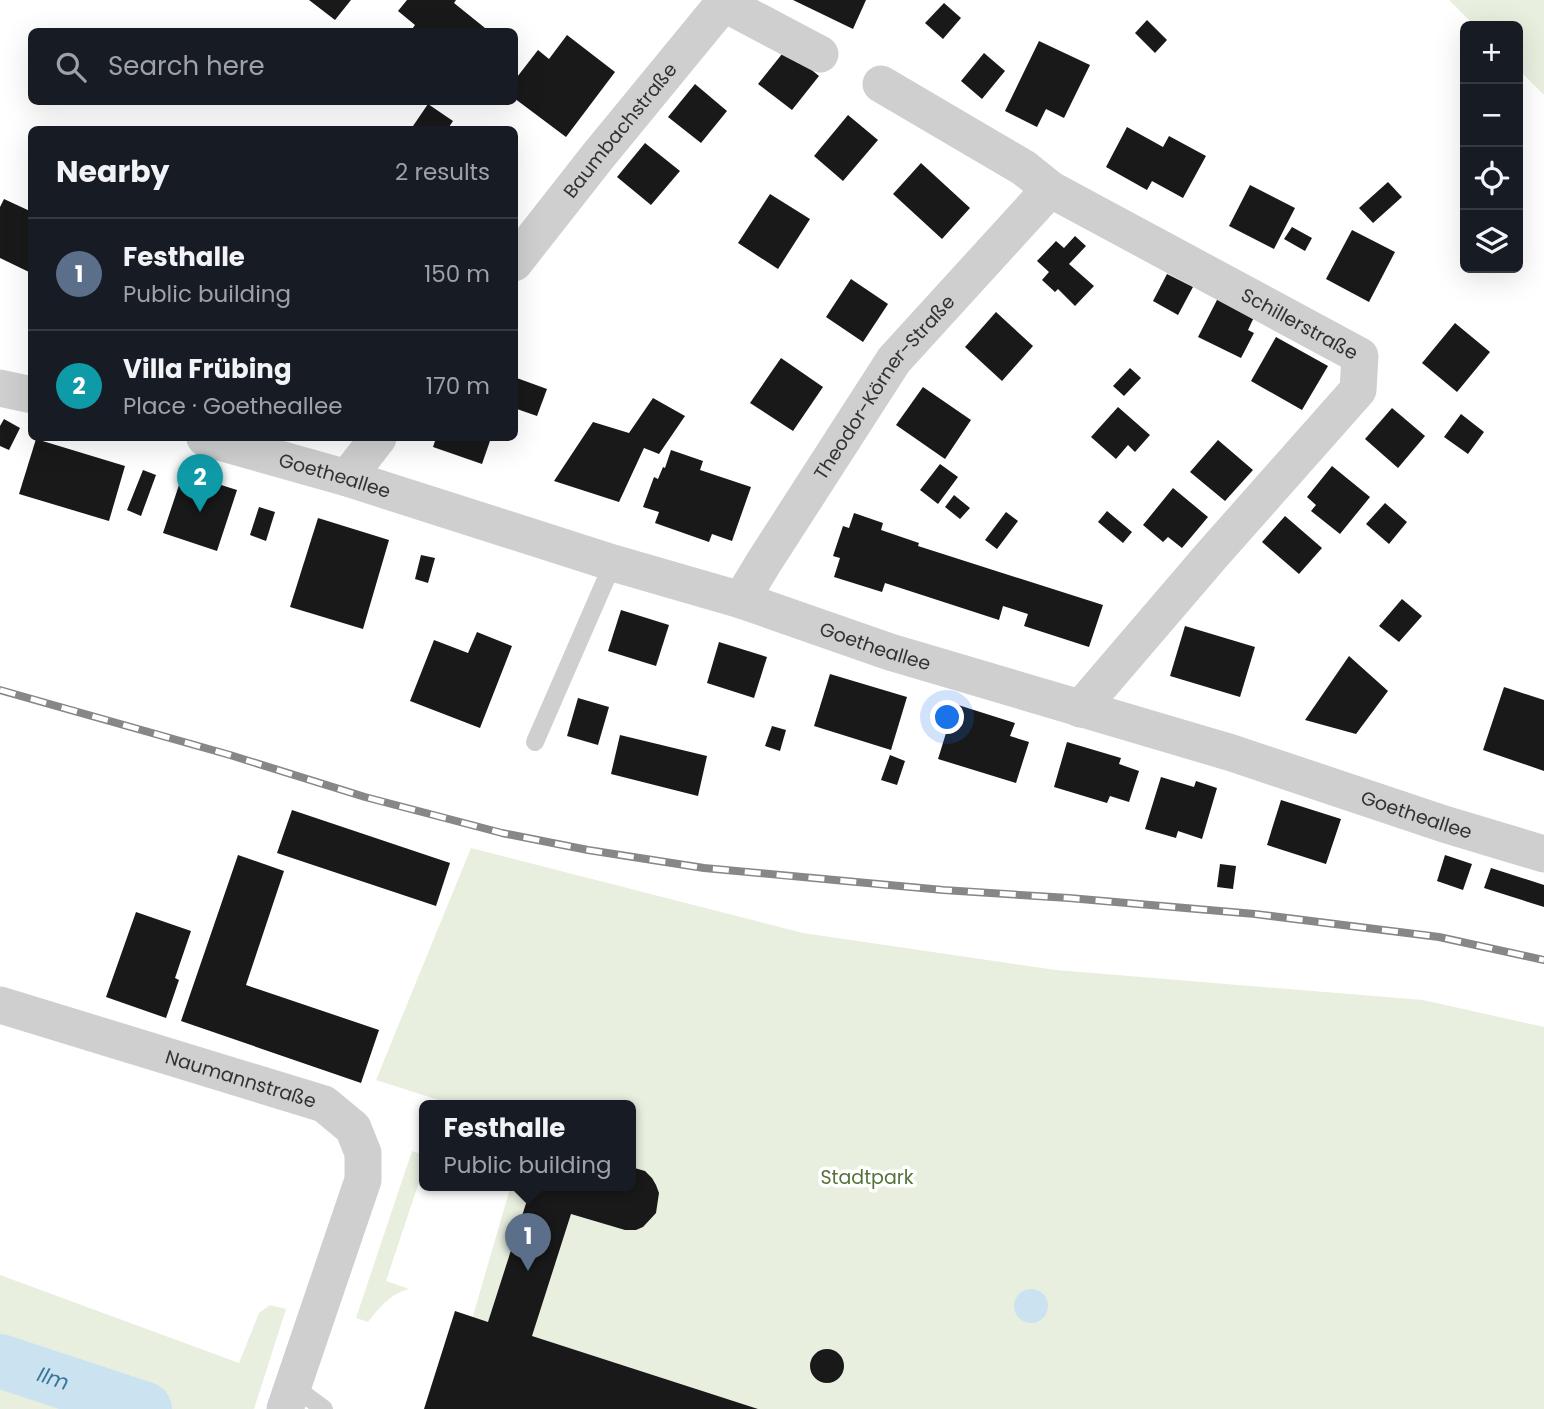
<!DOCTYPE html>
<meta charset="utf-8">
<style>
:root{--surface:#171b24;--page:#242831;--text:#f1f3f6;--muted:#9ea1a6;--line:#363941;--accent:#ea580c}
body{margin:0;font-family:Poppins,sans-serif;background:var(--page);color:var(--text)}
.controls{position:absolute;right:21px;top:21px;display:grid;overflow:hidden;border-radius:10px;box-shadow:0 7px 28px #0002}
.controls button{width:63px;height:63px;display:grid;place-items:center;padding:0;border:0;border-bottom:2px solid var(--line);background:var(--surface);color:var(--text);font:35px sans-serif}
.you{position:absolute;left:948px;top:718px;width:24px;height:24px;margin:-18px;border:5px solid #fff;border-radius:50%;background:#1a73e8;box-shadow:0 0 0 10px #1a73e833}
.badge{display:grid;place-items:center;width:46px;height:46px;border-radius:50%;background:var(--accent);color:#fff;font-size:23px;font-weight:700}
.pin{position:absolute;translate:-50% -58px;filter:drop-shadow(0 2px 4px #0008)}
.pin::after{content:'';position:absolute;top:37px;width:24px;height:21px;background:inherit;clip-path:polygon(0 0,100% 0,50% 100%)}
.popup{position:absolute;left:419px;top:1100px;width:217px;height:91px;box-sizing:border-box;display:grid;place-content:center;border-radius:10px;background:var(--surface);filter:drop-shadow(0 2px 5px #0005);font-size:23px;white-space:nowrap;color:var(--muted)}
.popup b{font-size:26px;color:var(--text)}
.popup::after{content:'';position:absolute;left:50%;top:100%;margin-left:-14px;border:14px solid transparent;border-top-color:var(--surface)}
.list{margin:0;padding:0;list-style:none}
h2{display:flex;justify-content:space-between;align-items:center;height:91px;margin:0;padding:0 28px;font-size:30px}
h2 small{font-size:23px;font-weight:400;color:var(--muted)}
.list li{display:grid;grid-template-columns:46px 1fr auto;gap:21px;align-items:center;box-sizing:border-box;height:112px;padding:0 28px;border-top:2px solid var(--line)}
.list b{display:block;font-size:26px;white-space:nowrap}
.list p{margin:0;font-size:23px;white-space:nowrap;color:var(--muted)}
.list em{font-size:23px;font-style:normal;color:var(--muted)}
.icon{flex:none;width:38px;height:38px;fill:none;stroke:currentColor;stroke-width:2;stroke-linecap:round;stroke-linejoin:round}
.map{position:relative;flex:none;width:1544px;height:1409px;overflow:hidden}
.search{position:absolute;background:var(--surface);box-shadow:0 7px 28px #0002;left:28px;top:28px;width:490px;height:77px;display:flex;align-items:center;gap:18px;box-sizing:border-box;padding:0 24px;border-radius:10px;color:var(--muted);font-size:26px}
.panel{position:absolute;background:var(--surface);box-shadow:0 7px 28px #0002;left:28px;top:126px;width:490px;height:315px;border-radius:10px}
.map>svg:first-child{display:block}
</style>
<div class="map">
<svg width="1544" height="1409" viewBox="0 0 1544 1409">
<rect width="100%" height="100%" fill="#fff"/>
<g fill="#e8efdf">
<polygon points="1449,0 1544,0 1544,95 1518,69 1518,26 1475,26"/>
<polygon points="471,848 803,933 1056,970 1423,1000 1544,1027 1544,1409 446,1409 511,1185 631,1185 631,1105 454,1105 376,1080"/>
<path d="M412 1151 425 1155V1180L420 1179 386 1281 409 1289C391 1293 379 1308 368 1322L356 1318Z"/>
<polygon points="0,1275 239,1363 259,1313 270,1305 286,1309 254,1409 0,1409"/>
</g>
<circle fill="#cbe2f0" cx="1031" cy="1306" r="17"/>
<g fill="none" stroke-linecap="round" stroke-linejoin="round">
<path stroke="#cbe2f0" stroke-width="54" id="s1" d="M0 1361 145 1409"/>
</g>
<g fill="#191919">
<polygon points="309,0 351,0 335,20"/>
<polygon points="407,0 456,0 454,3 485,28 482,32 410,32 415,25 398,11"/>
<polygon points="793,0 866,0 853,29"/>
<polygon points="944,3 961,18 943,39 925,23"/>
<polygon points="1147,20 1167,40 1155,53 1135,33"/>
<polygon points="567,35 615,72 566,137 514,98 514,81 538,50 549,59"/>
<polygon points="1039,41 1090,65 1064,118 1046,109 1037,127 1005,111"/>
<polygon points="786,49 819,76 792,110 758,84"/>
<polygon points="984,53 1005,71 982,99 961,81"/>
<polygon points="695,84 727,111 701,143 668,117"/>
<polygon points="428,104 453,121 447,130 417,130 413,126"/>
<polygon points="848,115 878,140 843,181 814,156"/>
<polygon points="1127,127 1163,147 1169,136 1206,156 1183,198 1152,181 1147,190 1106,167"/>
<polygon points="645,143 680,171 651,205 617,177"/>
<polygon points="921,163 970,208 942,239 893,194"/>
<polygon points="1388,182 1402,197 1373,223 1359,208"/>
<polygon points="1250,185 1295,208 1274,249 1229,226"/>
<polygon points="770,194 810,219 778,269 738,243"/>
<polygon points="4,199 32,212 32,268 29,272 0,258 0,207"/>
<polygon points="1292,227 1312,238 1305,251 1284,239"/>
<polygon points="1352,230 1395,252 1369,302 1326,279"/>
<polygon points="1075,236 1086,246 1069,264 1094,286 1075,306 1058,289 1055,292 1042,280 1049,272 1037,261 1056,241 1064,248"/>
<polygon points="1167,274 1193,287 1178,315 1153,301"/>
<polygon points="851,279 888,304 863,342 826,317"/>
<polygon points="1218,298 1255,315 1248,330 1254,333 1241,358 1198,337"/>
<polygon points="996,312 1033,346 1002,381 965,347"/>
<polygon points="1455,323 1490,352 1457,392 1422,363"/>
<polygon points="1276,337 1328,366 1302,410 1251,381"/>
<polygon points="781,358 823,387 793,431 750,403"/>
<polygon points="1130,368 1141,378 1124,396 1113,386"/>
<polygon points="514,377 547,389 537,416 514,408"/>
<polygon points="923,387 971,420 945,459 896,425"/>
<polygon points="653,398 685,416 659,454 644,448 619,502 554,481 593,422 629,433"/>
<polygon points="1118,407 1150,435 1135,452 1128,445 1116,459 1091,437"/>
<polygon points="1392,408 1425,436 1398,468 1365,439"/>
<polygon points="1461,414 1484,432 1468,454 1444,437"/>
<polygon points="4,419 20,428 9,450 0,446 0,426"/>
<polygon points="436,438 491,438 482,464 433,447"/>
<polygon points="36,439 125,466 109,521 19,494"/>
<polygon points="1218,440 1253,470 1225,501 1190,472"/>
<polygon points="671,450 703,461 700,470 751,487 732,541 712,534 709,542 655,523 659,512 643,507 654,477 658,479 663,467 665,468"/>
<polygon points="940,464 958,477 938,504 920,490"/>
<polygon points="1332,466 1370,497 1340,534 1311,511 1316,505 1307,497"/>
<polygon points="143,470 156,475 141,516 127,510"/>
<polygon points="183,473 237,490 217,551 163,533"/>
<polygon points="1173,488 1208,517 1182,548 1168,537 1163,542 1143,525"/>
<polygon points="954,495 970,508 960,519 945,507"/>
<polygon points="1385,503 1407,522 1389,544 1366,524"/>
<polygon points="259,507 275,512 266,541 250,535"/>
<polygon points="1107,511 1132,532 1123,543 1098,522"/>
<polygon points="1006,512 1018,521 997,549 985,540"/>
<polygon points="854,513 883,523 881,530 919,543 918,546 1103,605 1089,647 1024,626 1028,614 1003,606 999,620 885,583 882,592 834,577 840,558 833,556 843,526 849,528"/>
<polygon points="1285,516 1322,548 1299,574 1262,542"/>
<polygon points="318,518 389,540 363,629 290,607"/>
<polygon points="421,555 435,558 428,583 415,579"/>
<polygon points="1402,599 1422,616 1399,642 1379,626"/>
<polygon points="621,610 669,625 656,666 608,651"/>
<polygon points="1185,626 1255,647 1240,697 1170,676"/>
<polygon points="477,632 512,646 480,728 410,701 434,640 468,653"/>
<polygon points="719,642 767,657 754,698 707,683"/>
<polygon points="1349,656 1388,691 1356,734 1305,720"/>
<polygon points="830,674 907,697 891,750 814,726"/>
<polygon points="1504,687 1544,700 1544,771 1483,750"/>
<polygon points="578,698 609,707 598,745 567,736"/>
<polygon points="955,704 1015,723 1010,736 1029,742 1016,783 938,759"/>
<polygon points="772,726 786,730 780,751 765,746"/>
<polygon points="620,735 707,756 698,796 611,774"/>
<polygon points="1067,742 1121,758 1119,764 1139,771 1129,802 1110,796 1107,803 1054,787"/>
<polygon points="890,755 905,761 897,785 881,780"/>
<polygon points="1161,777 1194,787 1196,781 1217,788 1202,839 1178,831 1176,838 1145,829"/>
<polygon points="1281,800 1341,819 1326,864 1267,845"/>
<polygon points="292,810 450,863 436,906 277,853"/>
<polygon points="238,855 284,871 246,985 379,1030 361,1083 181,1021"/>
<polygon points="1445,855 1472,864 1463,890 1437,881"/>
<polygon points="1220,864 1236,866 1233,889 1217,887"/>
<polygon points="1491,868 1544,885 1544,907 1484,888"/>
<polygon points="136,912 191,931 175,978 179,980 166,1018 106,997"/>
<polygon points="631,1167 645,1171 652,1178 656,1185 659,1193 656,1213 643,1227 636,1230 625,1230 571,1214 532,1336 758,1409 424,1409 455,1311 488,1322 530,1191 519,1188 520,1185 631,1185"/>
<circle cx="827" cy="1366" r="17"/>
</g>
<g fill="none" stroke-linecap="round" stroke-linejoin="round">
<g stroke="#cfcfcf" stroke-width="18">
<polyline points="535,742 613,563"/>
<polyline points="293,1386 324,1409"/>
</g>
<g stroke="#cfcfcf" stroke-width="37">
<polyline points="723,3 820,54"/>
<path id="s2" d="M881 84 1024 168 1050 189 1360 356 1358 390 1211 556 1080 709"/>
<path id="s3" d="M514 263 598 156 726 0"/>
<polyline points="0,388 32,395"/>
<path id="s4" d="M205 438 347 478 613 563 741 600 890 652 1232 753 1444 824 1544 854"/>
<polyline points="347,478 378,438"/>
<path id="s5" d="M741 600 764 562 894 360 1050 189"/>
<path id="s6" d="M0 1005 324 1104 353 1128 363 1153V1180L285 1409"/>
</g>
<g stroke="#878787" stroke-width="8">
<polyline id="rail" points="0,690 230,755 365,797 502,833 588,850 704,868 943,890 1069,898 1255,914 1439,937 1544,960"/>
</g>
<use href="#rail" stroke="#fff" stroke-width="5" stroke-dasharray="16" stroke-linecap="butt"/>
</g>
<g text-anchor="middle" stroke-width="7" stroke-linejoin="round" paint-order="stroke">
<g font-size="19" fill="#323232" stroke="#fff">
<text dy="7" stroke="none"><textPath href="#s3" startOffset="170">Baumbachstraße</textPath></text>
<text dy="7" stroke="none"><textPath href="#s2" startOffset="483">Schillerstraße</textPath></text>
<text dy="7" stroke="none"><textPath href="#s5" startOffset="257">Theodor-Körner-Straße</textPath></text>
<text dy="7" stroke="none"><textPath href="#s4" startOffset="135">Goetheallee</textPath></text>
<text dy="7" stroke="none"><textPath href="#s4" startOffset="702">Goetheallee</textPath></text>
<text dy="7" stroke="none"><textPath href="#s4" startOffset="1269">Goetheallee</textPath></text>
<text dy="7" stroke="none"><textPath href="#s6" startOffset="252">Naumannstraße</textPath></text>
</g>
<g font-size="19" fill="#56723b" stroke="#fff">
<text x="867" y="1184">Stadtpark</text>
</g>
<g font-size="21" font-style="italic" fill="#38789b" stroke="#fff">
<text dy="7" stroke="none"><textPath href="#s1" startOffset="56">Ilm</textPath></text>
</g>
</g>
</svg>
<div class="controls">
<button>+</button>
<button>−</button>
<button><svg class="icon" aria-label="locate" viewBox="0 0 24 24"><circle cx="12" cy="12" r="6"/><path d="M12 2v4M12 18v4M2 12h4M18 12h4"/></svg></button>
<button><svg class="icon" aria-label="layers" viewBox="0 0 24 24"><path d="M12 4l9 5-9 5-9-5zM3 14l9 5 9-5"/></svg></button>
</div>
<div class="you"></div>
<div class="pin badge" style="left:528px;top:1271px;background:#5c6f8a">1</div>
<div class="popup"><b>Festhalle</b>Public building</div>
<div class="pin badge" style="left:200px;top:512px;background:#0f9aa8">2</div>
<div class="search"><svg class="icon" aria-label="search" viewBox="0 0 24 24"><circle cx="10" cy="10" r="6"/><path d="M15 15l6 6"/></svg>Search here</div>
<section class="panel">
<h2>Nearby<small>2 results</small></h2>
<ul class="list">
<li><span class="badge" style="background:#5c6f8a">1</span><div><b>Festhalle</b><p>Public building</p></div><em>150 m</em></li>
<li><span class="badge" style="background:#0f9aa8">2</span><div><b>Villa Frübing</b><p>Place · Goetheallee</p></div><em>170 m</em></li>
</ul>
</section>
</div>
